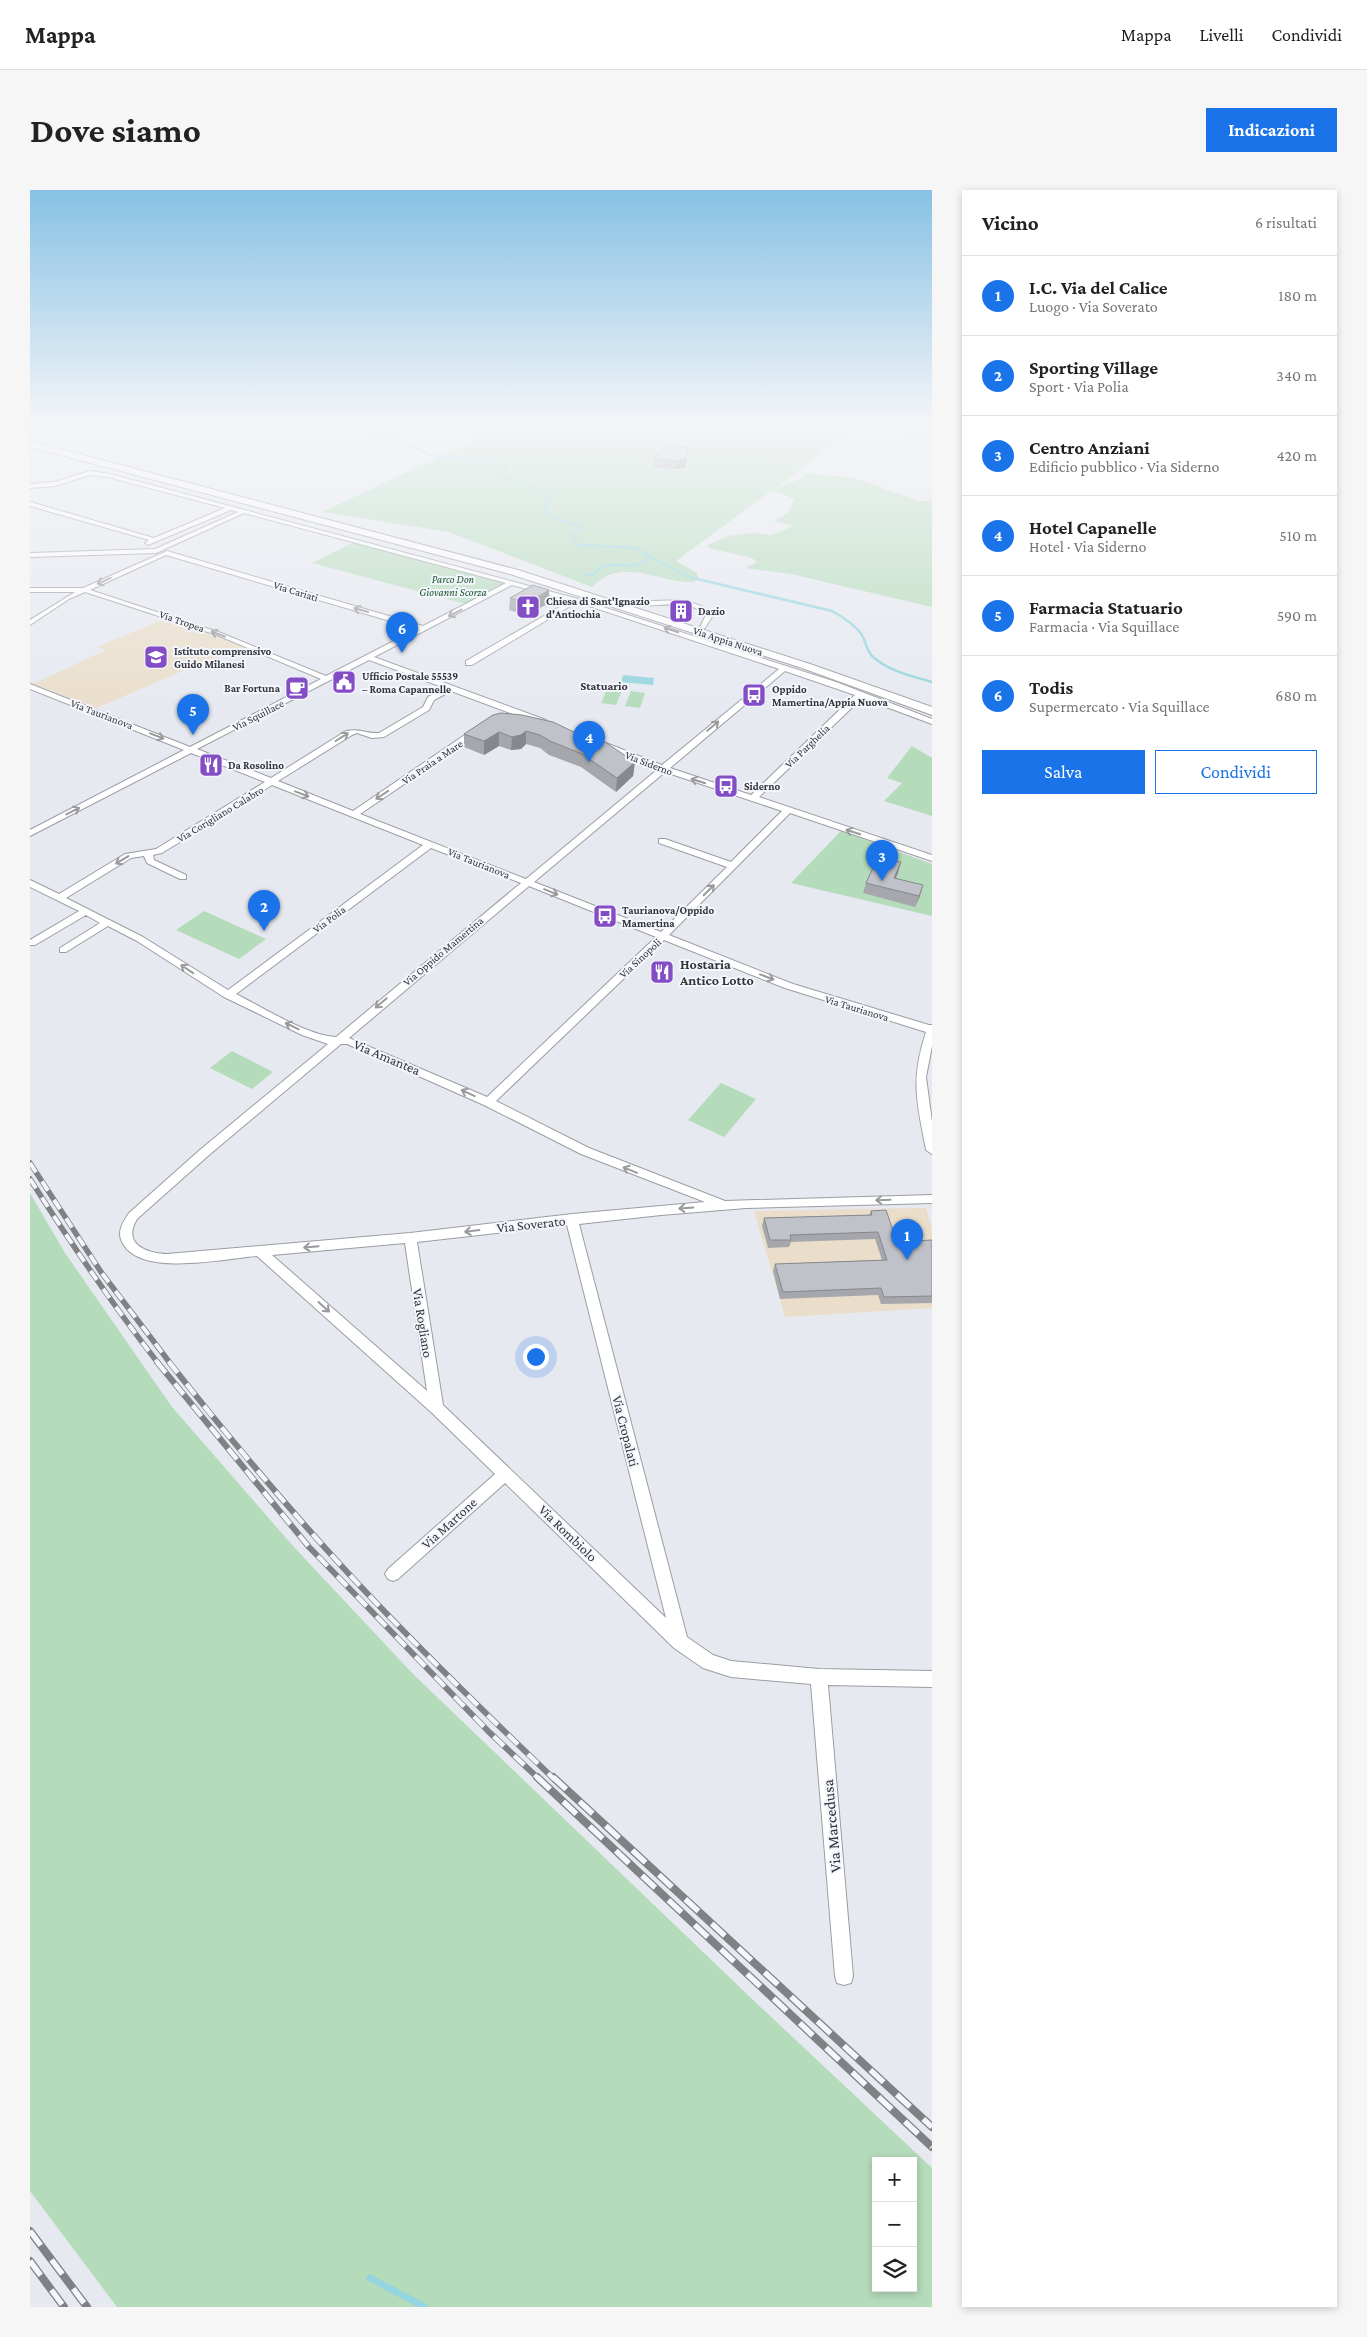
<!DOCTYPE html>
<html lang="it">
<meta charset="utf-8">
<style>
:root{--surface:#fff;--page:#f6f6f6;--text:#222;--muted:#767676;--line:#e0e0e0;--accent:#1a73e8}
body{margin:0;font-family:"Crimson Pro",serif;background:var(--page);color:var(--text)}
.controls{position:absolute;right:15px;bottom:15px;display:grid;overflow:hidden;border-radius:0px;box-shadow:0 2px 8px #0003}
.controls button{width:45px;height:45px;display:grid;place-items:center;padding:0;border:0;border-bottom:1px solid var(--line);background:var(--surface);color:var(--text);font:25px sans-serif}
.you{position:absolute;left:505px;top:1166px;width:18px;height:18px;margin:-12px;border:4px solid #fff;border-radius:50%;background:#1a73e8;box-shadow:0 0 0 8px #1a73e833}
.badge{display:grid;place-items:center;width:32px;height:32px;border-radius:50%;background:var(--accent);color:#fff;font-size:16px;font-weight:700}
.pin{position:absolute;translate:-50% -41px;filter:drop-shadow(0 1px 2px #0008)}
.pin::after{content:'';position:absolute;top:26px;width:18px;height:15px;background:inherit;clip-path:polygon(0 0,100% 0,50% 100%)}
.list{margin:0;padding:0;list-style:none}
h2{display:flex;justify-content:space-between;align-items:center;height:65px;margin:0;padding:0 20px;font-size:21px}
h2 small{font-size:16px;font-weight:400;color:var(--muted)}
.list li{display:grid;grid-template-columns:32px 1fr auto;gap:15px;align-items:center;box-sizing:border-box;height:80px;padding:0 20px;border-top:1px solid var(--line)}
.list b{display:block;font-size:19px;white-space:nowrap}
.list p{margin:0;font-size:16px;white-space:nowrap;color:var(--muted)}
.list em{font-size:16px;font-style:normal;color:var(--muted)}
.actions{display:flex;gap:10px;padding:15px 20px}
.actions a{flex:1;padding:11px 0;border:1px solid var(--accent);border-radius:0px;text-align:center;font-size:18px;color:var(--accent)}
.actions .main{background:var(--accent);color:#fff}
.icon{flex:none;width:28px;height:28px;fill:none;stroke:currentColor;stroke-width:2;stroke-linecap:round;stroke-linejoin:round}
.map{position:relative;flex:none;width:902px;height:2117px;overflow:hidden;border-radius:0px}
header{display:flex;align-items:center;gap:30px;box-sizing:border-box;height:70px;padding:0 25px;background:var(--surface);border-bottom:1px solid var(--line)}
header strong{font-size:24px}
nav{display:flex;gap:28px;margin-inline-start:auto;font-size:18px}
.intro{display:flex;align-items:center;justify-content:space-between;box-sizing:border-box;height:120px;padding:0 30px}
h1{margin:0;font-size:35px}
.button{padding:12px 22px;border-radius:0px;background:var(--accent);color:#fff;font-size:18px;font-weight:700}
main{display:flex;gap:30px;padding:0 30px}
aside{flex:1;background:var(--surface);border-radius:0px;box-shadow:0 2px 8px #0003}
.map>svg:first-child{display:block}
</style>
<header>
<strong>Mappa</strong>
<nav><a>Mappa</a><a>Livelli</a><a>Condividi</a></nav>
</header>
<div class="intro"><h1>Dove siamo</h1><a class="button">Indicazioni</a></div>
<main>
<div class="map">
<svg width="902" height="2117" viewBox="0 0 902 2117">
<rect width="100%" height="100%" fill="#e6e9f0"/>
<g fill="#eadeca">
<polygon points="137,428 178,442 179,445 185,445 213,457 172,476 168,474 67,518 0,493 5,493 76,460 67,457"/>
<polygon points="896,1018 902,1039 902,1118 755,1127 724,1021"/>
</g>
<g fill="#b4dbba" fill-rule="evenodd">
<path d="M425 231H482L471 236V238L487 231H902V249L832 234 744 299 773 288 776 283 825 288 888 311H902V417L761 384 715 378 727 372 722 368 679 358 678 355 698 346 723 343 741 345 764 336 744 331 758 323 764 309 742 300 646 371 667 383 668 387 664 392C628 394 593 365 562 397L419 342 292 322 450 248 428 239 440 236Z"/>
<polygon points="325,352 477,393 436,414 282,373"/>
<polygon points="577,499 592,500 586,515 571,513"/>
<polygon points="601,501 615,503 610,518 595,516"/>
<polygon points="882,556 902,568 902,626 854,611 872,593 857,588"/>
<path d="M811 641 902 674V726L761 693ZM845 678 868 683 861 699 889 706 885 716 833 703Z"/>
<polygon points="174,721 236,749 209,769 146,740"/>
<polygon points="202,861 243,882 222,899 180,878"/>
<polygon points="691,893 726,909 694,947 658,930"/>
<path d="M0 1003 35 1063 142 1217 263 1356 383 1484 720 1807 902 1978V2117H87L0 2001ZM846 1971H883V2098H846Z"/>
</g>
<polygon fill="#95d5df" points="593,485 624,488 623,495 591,492"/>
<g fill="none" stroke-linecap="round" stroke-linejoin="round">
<g stroke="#95d5df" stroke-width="2">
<path d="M265 231 361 245 397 264 409 267 450 268 476 276 472 285C489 299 505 291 520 312L514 317C519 330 539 333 551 337L552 339 542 344 544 351 549 355 605 358 658 387 668 389"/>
<path d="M556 385H563C566 382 569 378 573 377 590 369 603 384 620 366"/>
</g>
<path stroke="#95d5df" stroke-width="2.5" d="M663 388 802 421C811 426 826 436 832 445 836 452 836 459 842 466 858 481 882 486 902 492"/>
<polyline stroke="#95d5df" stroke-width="7" points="340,2088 395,2117"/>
<g stroke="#9a9da3" stroke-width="2">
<g id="minor">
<path d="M60 281 80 284 548 409 806 492 902 529V534L832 508 729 607 902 665V671L760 623 639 745 763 794 899 835H902V856L896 887 902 932V964L896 960C887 912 880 891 896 842L755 798 634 750 466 911 559 958 695 1011 902 1005V1013L716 1018 631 1025 549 1034 657 1447 683 1465 701 1471 789 1479 902 1481V1497L798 1495 823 1786 821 1793 814 1795 807 1793 805 1786 781 1494 701 1487 673 1478 644 1458 475 1293 368 1389 363 1391 358 1389 355 1384 358 1379 465 1284 401 1222 227 1066C195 1069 118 1085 96 1058 85 1045 91 1035 99 1023L171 959 298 854 272 845 194 807 107 751 78 736 36 762H30V758L70 733 56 725 5 755H0V750L49 721 0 697V690L29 704 95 664 126 659 235 592 161 563 0 646V640L154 560 0 499V494L160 557 291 489 187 445 55 402 39 409 0 435V430L45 402H0V398H53L137 361 393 436 476 393 214 323 126 363 0 367V363L125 359 208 322 201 320 118 355 115 353 119 350 0 316V312L124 348 195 318 78 287 60 285 25 296 0 298V294L24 292ZM136 365 387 439 296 486 191 443 60 400ZM482 395 540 411 436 471V475H442L547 412 749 479 632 575 576 553H570V557L628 579 496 689 330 624 451 542V538H445L323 621 248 591 322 545 327 543 342 548 354 547 399 520 404 510 421 501 510 534H516V530L344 467ZM339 470 415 498 398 507 393 517 349 543C336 544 331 538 316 541L241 588 167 559ZM755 481 825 505 721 605 640 578ZM635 582 752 621 701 672 635 649H629V653L697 677 631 742 504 692ZM242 595 393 655 198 800 113 747 36 708 101 668 114 666 117 673 150 689H156V685L124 670 123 665 132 663ZM401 658 491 693 306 847C278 846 232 817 206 804ZM499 696 626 747 457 907 319 848ZM311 854H317L341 865 454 915 551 964 675 1012 542 1024 380 1043 137 1064C116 1063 92 1054 107 1029L179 965ZM537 1035 636 1428 413 1215 387 1052ZM375 1053 397 1201 242 1065Z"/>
<path d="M603 412C628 412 665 404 683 425L675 438 673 439 670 437 676 425C657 406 624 419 601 415V413Z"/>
</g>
</g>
<g stroke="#9a9da3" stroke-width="2">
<polygon id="primary" points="0,251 488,380 780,474 902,517 902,525 772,478 480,384 0,257"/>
</g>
<use href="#minor" fill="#fff" fill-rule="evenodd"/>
<use href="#primary" fill="#fff" fill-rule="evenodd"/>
<g stroke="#7f8185" stroke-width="2.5">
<polyline id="rail-far3" points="0,243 7,231"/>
</g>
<g stroke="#7f8185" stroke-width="5.5">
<g id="rail-far2">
<polyline points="0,973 71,1082 140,1173"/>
<path d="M0 989C40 1052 82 1114 128 1173"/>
</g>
</g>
<g stroke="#7f8185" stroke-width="6">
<g id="rail-far1">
<polyline points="127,1172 279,1357 459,1542 509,1589"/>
<path d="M139 1172C196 1244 255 1315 318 1383 384 1454 454 1522 524 1589"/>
</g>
</g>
<g stroke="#7f8185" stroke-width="8">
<g id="rail">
<polyline points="507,1587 902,1957"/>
<polyline points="523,1587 902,1937"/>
<polyline points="0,2041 57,2117"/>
<polyline points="0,2071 34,2117"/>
</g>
</g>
<use href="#rail-far3" stroke="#f4f6fd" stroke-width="2" stroke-dasharray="5" stroke-linecap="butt"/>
<use href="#rail-far2" stroke="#f4f6fd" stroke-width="4" stroke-dasharray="11" stroke-linecap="butt"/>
<use href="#rail-far1" stroke="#f4f6fd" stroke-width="4.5" stroke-dasharray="14" stroke-linecap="butt"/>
<use href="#rail" stroke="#f4f6fd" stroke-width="5.5" stroke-dasharray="18" stroke-linecap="butt"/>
</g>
<g fill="#a5a7ad">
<polygon points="657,266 655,277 647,279 623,278 624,269"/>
<polygon points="480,408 519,413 496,425 479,420"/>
<polygon points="463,525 605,572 603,586 586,602 551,577 519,565 510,558 496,554 491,559 481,560 469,556 454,565 434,557 434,544"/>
<polygon points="868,683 865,689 890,706 885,717 833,703 836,693"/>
<polygon points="841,1021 867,1052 902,1050 902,1113 851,1114 848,1105 750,1109 743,1081 745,1074 852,1070 845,1049 761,1052 759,1057 738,1058 732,1036 734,1028 839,1025"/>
</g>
<g fill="#86888d">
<polygon points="658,258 655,277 647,279 648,271"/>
<polygon points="519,400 519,413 496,425 496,413"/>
<polygon points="496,541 496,554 491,559 481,560 482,547"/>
<polygon points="469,542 469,556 454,565 454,551"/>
<polygon points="605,572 603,586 586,602 587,588"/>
<polygon points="871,672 868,683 861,699 864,688"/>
<polygon points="893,695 890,706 885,717"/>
</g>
<g fill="#c0c2c9" stroke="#86888d">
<polygon points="637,254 658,258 656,268 648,271 624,269"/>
<polygon points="503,395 519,400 496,413 480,408"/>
<polygon points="471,523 492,525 523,532 554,547 575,552 605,572 587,588 552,564 520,551 510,545 496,541 491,545 482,547 469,542 454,551 434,544 463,525"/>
<polygon points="848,667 871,672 864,688 893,695 889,706 836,693"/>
<polygon points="856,1020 867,1052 902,1050 902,1106 854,1107 851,1098 753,1102 745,1074 857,1070 848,1042 760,1045 761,1050 740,1050 734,1028 842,1025 841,1021"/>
</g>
<defs><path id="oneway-shaft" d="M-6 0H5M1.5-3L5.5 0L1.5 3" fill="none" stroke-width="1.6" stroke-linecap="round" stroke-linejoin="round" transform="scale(1.25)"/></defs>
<g stroke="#9a9a9c">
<use href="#oneway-shaft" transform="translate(74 391) rotate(156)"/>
<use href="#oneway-shaft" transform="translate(331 420) rotate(-164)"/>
<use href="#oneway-shaft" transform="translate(425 423) rotate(153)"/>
<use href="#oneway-shaft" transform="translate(641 440) rotate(-162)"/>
<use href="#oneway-shaft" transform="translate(188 444) rotate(-159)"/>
<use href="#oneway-shaft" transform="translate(683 536) rotate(-40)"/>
<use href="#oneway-shaft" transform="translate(127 546) rotate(21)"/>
<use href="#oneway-shaft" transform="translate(312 547) rotate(-32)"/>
<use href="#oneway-shaft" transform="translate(668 591) rotate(-162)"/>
<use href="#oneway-shaft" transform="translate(272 604) rotate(21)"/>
<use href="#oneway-shaft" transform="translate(352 605) rotate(146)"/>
<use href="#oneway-shaft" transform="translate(43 621) rotate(-27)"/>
<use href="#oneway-shaft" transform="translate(823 642) rotate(-162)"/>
<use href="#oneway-shaft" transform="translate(92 670) rotate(149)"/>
<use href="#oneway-shaft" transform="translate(679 700) rotate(-45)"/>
<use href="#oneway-shaft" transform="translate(521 702) rotate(22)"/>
<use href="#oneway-shaft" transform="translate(157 779) rotate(-146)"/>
<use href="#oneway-shaft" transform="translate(737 787) rotate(21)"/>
<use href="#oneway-shaft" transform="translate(351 813) rotate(140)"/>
<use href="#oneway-shaft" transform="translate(262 836) rotate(-154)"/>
<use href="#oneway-shaft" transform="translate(438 903) rotate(-155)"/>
<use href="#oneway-shaft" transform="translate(600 980) rotate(-158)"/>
<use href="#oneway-shaft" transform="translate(853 1010) rotate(178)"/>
<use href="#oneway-shaft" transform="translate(656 1018) rotate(176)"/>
<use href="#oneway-shaft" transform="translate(442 1041) rotate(173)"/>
<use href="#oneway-shaft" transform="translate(281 1057) rotate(175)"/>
<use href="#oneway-shaft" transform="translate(294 1117) rotate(42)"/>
</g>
<linearGradient id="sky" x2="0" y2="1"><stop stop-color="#87c1e4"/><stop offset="0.44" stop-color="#f4f5f8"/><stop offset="1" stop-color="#f4f5f8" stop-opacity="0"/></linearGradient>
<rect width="902" height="527" fill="url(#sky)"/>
<defs>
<g id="church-square" transform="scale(1.25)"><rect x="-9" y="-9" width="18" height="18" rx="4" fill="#834ec5" stroke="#f4f6fd"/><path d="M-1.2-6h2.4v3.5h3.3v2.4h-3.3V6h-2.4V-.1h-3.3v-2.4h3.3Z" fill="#fff"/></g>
<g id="building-square" transform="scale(1.25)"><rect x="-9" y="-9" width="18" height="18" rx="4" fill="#834ec5" stroke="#f4f6fd"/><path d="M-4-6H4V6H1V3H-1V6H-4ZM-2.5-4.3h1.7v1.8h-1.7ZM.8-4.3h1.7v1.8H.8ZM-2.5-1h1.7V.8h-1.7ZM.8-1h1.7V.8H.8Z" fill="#fff"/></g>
<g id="school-square" transform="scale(1.25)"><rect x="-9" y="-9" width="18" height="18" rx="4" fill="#834ec5" stroke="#f4f6fd"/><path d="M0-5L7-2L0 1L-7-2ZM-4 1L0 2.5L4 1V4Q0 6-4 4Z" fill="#fff"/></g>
<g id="civic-square" transform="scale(1.25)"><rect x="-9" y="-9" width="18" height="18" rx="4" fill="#834ec5" stroke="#f4f6fd"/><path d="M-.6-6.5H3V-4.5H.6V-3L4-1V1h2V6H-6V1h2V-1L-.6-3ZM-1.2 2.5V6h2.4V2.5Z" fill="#fff"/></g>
<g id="cafe-square" transform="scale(1.25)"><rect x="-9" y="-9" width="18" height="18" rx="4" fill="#834ec5" stroke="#f4f6fd"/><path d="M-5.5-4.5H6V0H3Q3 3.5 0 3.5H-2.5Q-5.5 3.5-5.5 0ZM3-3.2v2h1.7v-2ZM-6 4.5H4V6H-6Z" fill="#fff"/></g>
<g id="bus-square" transform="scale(1.25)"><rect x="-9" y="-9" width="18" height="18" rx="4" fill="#834ec5" stroke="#f4f6fd"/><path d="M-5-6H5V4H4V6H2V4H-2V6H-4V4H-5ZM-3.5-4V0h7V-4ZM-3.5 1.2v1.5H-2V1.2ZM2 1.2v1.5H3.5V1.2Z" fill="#fff"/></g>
<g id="restaurant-square" transform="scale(1.25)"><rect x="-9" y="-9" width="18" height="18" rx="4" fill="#834ec5" stroke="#f4f6fd"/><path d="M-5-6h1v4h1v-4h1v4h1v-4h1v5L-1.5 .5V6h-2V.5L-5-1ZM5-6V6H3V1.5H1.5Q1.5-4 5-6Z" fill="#fff"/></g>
</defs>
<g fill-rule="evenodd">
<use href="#church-square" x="498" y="417"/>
<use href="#building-square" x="651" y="421"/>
<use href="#school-square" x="126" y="467"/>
<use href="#civic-square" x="314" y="492"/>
<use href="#cafe-square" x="267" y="498"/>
<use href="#bus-square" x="724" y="505"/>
<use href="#restaurant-square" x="181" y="575"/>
<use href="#bus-square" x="696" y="596"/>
<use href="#bus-square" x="575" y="726"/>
<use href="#restaurant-square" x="632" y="782"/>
</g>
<g text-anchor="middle" stroke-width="4" stroke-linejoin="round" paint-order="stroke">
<g font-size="11" font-style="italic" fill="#19562a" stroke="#f4f6fd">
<text x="423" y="393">Parco Don<tspan x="423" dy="13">Giovanni Scorza</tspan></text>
</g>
<g font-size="11" fill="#343538" stroke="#f4f6fd">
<text transform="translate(266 401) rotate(17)" y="4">Via Cariati</text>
<text transform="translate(152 431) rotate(19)" y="4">Via Tropea</text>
<text transform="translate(698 451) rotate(18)" y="4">Via Appia Nuova</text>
<text transform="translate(72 524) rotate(21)" y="4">Via Taurianova</text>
<text transform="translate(228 525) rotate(-27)" y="4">Via Squillace</text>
<text transform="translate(777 556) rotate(-44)" y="4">Via Parghelia</text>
<text transform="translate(402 572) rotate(-34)" y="4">Via Praia a Mare</text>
<text transform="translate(619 573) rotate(21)" y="4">Via Siderno</text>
<text transform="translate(190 624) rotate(-31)" y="4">Via Corigliano Calabro</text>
<text transform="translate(449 673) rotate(22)" y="4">Via Taurianova</text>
<text transform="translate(299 729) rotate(-37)" y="4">Via Polia</text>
<text transform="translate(413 761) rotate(-40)" y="4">Via Oppido Mamertina</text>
<text transform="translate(610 768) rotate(-43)" y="4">Via Sinopoli</text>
<text transform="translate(827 818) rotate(17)" y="4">Via Taurianova</text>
</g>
<g font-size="11" font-weight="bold" fill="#343538" stroke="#f4f6fd" text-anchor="start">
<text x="516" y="415">Chiesa di Sant'Ignazio<tspan x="516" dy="13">d'Antiochia</tspan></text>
<text x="668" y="425">Dazio</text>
<text x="144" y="465">Istituto comprensivo<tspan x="144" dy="13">Guido Milanesi</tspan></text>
<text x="332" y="490">Ufficio Postale 55539<tspan x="332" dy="13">– Roma Capannelle</tspan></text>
<text x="250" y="502" text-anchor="end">Bar Fortuna</text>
<text x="742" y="503">Oppido<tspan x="742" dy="13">Mamertina/Appia Nuova</tspan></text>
<text x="198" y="579">Da Rosolino</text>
<text x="714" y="600">Siderno</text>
<text x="592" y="724">Taurianova/Oppido<tspan x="592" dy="13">Mamertina</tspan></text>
</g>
<g font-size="12" font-weight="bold" fill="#323439" stroke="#f4f6fd">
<text x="574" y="500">Statuario</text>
</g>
<g font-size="14" font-weight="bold" fill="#343538" stroke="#f4f6fd" text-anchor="start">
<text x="650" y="779">Hostaria<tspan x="650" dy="16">Antico Lotto</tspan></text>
</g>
<g font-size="14" fill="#343538" stroke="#f4f6fd">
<text transform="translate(357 867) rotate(23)" y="5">Via Amantea</text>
<text transform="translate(501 1034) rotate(-6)" y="5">Via Soverato</text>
<text transform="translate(393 1133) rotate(81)" y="5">Via Rogliano</text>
<text transform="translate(596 1241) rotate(76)" y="5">Via Cropalati</text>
<text transform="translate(419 1333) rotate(-42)" y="5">Via Martone</text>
<text transform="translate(538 1343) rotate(44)" y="5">Via Rombiolo</text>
</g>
<g font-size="16" fill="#343538" stroke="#f4f6fd">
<text transform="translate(801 1636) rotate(-95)" y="6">Via Marcedusa</text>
</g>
</g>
</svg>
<div class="controls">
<button>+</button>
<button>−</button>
<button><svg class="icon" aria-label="layers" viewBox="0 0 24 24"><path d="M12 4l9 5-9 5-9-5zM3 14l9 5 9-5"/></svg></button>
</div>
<div class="you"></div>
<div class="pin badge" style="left:877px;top:1070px">1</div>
<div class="pin badge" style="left:234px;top:741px">2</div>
<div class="pin badge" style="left:852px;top:691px">3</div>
<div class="pin badge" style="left:559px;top:572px">4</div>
<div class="pin badge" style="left:163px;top:545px">5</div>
<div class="pin badge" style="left:372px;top:463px">6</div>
</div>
<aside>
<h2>Vicino<small>6 risultati</small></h2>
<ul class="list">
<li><span class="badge">1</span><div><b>I.C. Via del Calice</b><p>Luogo · Via Soverato</p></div><em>180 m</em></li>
<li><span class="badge">2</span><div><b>Sporting Village</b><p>Sport · Via Polia</p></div><em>340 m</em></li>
<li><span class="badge">3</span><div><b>Centro Anziani</b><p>Edificio pubblico · Via Siderno</p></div><em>420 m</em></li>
<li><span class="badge">4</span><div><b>Hotel Capanelle</b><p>Hotel · Via Siderno</p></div><em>510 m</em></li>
<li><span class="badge">5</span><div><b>Farmacia Statuario</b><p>Farmacia · Via Squillace</p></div><em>590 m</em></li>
<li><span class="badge">6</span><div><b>Todis</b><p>Supermercato · Via Squillace</p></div><em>680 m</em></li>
</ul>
<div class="actions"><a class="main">Salva</a><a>Condividi</a></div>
</aside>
</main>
